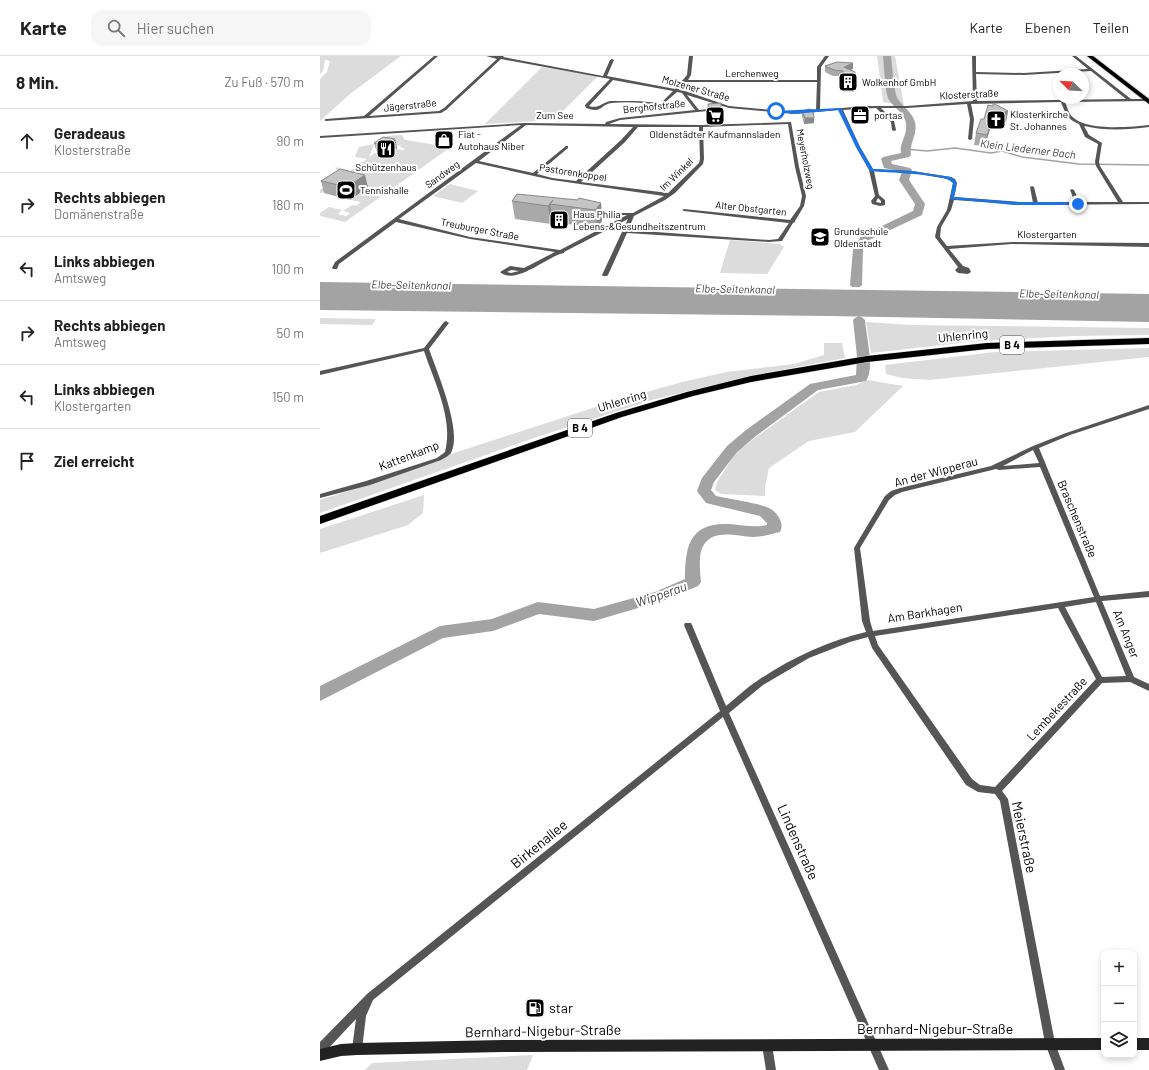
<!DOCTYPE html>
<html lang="de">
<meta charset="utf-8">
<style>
:root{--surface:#fff;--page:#f6f6f6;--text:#222;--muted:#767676;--line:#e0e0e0}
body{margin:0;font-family:Barlow,sans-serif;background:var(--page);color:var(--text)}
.controls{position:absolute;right:12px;bottom:12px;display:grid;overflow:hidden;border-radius:8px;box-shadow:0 2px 6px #0003}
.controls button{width:36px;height:36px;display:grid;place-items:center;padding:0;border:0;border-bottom:1px solid var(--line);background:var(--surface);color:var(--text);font:20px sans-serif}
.compass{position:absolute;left:733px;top:12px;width:36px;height:36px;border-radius:50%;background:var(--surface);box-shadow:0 2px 6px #0003;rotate:294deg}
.stop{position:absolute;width:12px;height:12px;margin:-9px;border:3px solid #1a73e8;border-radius:50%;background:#fff}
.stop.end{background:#1a73e8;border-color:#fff;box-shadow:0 1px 4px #0008}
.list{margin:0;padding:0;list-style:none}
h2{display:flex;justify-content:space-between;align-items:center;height:52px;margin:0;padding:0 16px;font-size:17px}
h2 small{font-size:13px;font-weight:400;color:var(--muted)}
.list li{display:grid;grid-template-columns:26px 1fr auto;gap:12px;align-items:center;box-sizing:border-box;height:64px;padding:0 16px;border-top:1px solid var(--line)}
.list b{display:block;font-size:15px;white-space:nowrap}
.list p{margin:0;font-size:13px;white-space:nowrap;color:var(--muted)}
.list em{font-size:13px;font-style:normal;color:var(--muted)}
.icon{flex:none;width:22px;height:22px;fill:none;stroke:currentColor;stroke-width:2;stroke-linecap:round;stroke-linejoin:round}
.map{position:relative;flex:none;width:829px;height:1014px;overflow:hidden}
header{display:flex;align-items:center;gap:24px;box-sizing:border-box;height:56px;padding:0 20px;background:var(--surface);border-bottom:1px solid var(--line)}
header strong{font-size:19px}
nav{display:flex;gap:22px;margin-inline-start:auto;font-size:14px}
.search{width:280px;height:36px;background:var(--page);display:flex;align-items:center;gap:10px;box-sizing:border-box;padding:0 14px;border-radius:12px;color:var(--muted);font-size:15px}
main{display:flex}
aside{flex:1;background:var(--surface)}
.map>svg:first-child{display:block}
</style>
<header>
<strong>Karte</strong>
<div class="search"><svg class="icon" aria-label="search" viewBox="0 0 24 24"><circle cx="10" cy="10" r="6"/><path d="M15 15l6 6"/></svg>Hier suchen</div>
<nav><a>Karte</a><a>Ebenen</a><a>Teilen</a></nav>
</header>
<main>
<aside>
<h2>8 Min.<small>Zu Fuß · 570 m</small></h2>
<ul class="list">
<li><svg class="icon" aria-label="ahead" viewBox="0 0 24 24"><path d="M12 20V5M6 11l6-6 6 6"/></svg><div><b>Geradeaus</b><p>Klosterstraße</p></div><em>90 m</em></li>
<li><svg class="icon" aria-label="right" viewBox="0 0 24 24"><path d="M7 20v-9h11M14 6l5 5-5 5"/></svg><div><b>Rechts abbiegen</b><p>Domänenstraße</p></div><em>180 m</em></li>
<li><svg class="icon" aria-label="left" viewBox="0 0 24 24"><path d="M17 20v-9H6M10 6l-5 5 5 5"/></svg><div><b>Links abbiegen</b><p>Amtsweg</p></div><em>100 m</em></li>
<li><svg class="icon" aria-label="right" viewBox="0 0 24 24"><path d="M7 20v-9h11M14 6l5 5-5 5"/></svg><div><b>Rechts abbiegen</b><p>Amtsweg</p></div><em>50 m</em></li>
<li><svg class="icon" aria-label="left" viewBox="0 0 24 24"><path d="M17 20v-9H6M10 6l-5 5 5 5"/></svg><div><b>Links abbiegen</b><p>Klostergarten</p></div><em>150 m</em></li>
<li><svg class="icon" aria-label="arrive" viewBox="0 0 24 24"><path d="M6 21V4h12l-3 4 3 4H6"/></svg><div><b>Ziel erreicht</b></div></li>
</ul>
</aside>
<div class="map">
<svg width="829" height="1014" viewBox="0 0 829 1014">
<rect width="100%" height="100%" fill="#fff"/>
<g fill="#dcdcdc">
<polygon points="0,0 81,0 30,38 0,65 0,23 7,16 10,5 5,4 3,15 0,18"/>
<polygon points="557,0 575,0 584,49 563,46"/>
<polygon points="222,11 278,20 234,64 165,68"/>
<polygon points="82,79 84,83 86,84 128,91 128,93 25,166 0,160 0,157 9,151 22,154 18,158 26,160 30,157 23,155 32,149 36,150 41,146 30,144 48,131 0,137 0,134 20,120 15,111 30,115 47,103 35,101 39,91 54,88 49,102 54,97 67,100 76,93 82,94 85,93 80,91 81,90 74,88 70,91 62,89 67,80"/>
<polygon points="130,128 158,135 142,147 113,140"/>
<polygon points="410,184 460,188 464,191 447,218 400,217"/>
<polygon points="0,262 56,263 52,269 0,268"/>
<polygon points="546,266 591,269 829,272 829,279 755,280 658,285 551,297"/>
<polygon points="504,287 522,287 525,302 430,320 332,344 214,382 0,457 0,444 69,422 134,397 291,346 362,326 407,316 474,308 504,299"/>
<polygon points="829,292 829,301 609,324 582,322 566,318 565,309 675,296"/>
<polygon points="548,324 583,330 535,376 489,385 449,412 445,431 445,440 401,438 395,434 397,426 417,395 499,336 536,329"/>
<polygon points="104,439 103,457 88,469 0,497 0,473"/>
<polygon points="213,999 207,1014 45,1014 52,1007"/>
</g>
<polygon fill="#a3a3a3" points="0,226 829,238 829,266 511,260 0,254"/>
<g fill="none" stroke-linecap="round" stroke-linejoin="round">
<polyline stroke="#a3a3a3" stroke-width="1.5" points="585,93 607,95 635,92 671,97 682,95 702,101 759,108 829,109"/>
<g fill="#a3a3a3" fill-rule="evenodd">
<path d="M563 0H571C572 8 574 38 578 43 583 51 592 56 595 66 598 78 589 87 591 99L589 101 571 105 572 108 590 112 592 114 589 124 605 148 602 159 549 184 543 193 542 229 540 231H532L530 229 533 193 541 180 593 155 595 148 579 124 582 116 564 112 561 103 563 101 581 97C579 87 588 79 586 67 584 56 574 52 569 44 565 37 564 9 563 0Z"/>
<path d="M539 260 543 262 545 264C546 279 555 313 546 325L498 334 436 380 417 396 394 426 391 434 396 440C409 443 438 447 449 452 457 456 465 467 460 476 451 478 443 481 433 481 414 480 389 471 381 495 379 504 380 516 381 526L378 530 345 544 274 565 219 558 173 575 123 582 0 645V630L120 570 172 563 218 546 274 553 335 536 365 523C365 489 370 466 410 468 422 469 436 472 447 469V467L440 460 386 447 377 435 382 422 407 390 426 374 490 328 536 319 537 300 533 264 535 262Z"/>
</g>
<g stroke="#dbdbdb" stroke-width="2">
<polygon id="primary" points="767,0 773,0 829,43 829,48"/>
</g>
<g stroke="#dbdbdb" stroke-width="1">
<polygon id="trunk" points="829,282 829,288 667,293 547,306 431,326 373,340 302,361 0,468 0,460 296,357 367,336 431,320 547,300 667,287"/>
</g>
<g fill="#555" fill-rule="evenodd">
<path d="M114 0H118L49 60 119 55 124 52 177 3 166 0H184L183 1 283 20 290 4 292 3 294 4 287 20 355 33 367 19 369 0H373L371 19 368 24H497V11L505 0H509L501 11 500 54 544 50H587L653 45 652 0H656V16L704 17 768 13 752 0H756L811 43H829V45L745 46C747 50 748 55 750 58 762 76 810 71 829 69V71C807 74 785 75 764 70L769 79 782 87 779 106 780 110 803 146H829V148L709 149 634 144 631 154 621 171 620 181 627 190 692 186 829 187V191L692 188 629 193 643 210 649 212 651 216 648 218 638 217 635 214 638 211 615 181 617 171 627 154 633 127 628 123 592 117 554 115 559 139 565 144V149L560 150 552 148 551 145 555 140 549 114 536 91 519 54 474 58 409 52 367 39 379 54 397 52 399 53 397 54 300 64 289 68 381 69 471 66 479 111 486 140 484 150 475 165V166L473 167 462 185 449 186 307 177 288 219 287 220H283L282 219 308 163 244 196V197C227 200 196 230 180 216L190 210 204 212 235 196 150 183 76 166 19 208 17 213H13L12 212 15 206 201 69 0 82V80L204 67 285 68 286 66 300 62 375 54 362 37 357 36 342 49C326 47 308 45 292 47 280 48 283 58 266 52L265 49 290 23 181 3 126 54 121 57 6 65 4 64 6 63 44 60ZM771 15 806 43 657 45 656 18 704 19ZM293 24 353 35 341 47 316 45H290C282 47 278 53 269 50ZM366 26H497L496 54 474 56 409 50 368 36 367 35 359 34ZM741 46C745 57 748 64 759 68L765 81 778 88 775 106 776 110 798 146H760L754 134 752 133 750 134 755 146 718 147 714 131 712 130 710 131 713 147 634 141 637 127 635 123 631 121 592 115 553 113 540 91 523 54 556 52 571 66 572 74 574 75 576 74 574 65 561 52H587L647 48 650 63 648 83 650 84 652 83 654 63 651 48ZM468 68 475 111 482 140 480 150 470 164 364 153 362 154 364 155 469 167 458 183 449 184 308 174 314 160 345 144 355 137 383 108 384 103 383 71ZM206 69 313 71 301 84 256 125 232 122 217 118 248 92V90H246L213 117 159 105ZM318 71H379L380 103 379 107 348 137 261 126 305 86ZM156 107 232 124 344 140 313 157H271V158L273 159H307L240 194 150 181 79 163ZM558 142 561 145V147L556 146ZM191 214 199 215 191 217 187 216Z"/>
<path d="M126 265 129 267 109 293C117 316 143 376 131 397 129 400 124 402 121 404L50 429 0 442V438L46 425 117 402 125 396C134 364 114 325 104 295L0 319V315L104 292 124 266Z"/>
<path d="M829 349V353L750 379 719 392 780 540 829 535V541L782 545 814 621 829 628V635L810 626 782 627 682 735 688 743 735 987 745 1014H735L725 987 680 745 675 738 658 736 646 729 552 592 548 581 530 586 489 602 443 629 409 657 569 1014H559L403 661 53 944 46 960 42 993 41 997 37 998 33 997 32 993 36 963 4 997 0 998V986L47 938 400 655 364 569 365 567H371L372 569 406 650C416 642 426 632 437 625 469 603 508 585 546 576L542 565 534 492 565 440 571 435 580 432 671 410 713 390 746 377ZM713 394 719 407 683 410ZM720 411 774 541 553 575 550 565 540 492 569 444 575 439 582 436 676 413 679 414ZM776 546 806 620 782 621 745 551ZM738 552 776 623 675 731 660 729 652 723 558 589 555 580Z"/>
<polygon points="447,984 451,985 452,989 456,1014 446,1014 442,989 443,985"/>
</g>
<g fill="#222" fill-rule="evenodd">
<polygon points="784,982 784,994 183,996 37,999 21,1000 0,1005 0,993 21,988 37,987 183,984"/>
<rect x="814" y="982" width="15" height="12"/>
</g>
<use href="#primary" fill="#000" fill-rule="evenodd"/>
<use href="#trunk" fill="#000" fill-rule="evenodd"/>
</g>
<g fill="#a9a9a9">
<polygon points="505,10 533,13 531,14 535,30 534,36 522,35 523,20 513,20 505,16"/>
<polygon points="401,47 401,66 389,66 388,48"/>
<polygon points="482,55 494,62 494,67 484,68 482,60"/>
<polygon points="688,55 686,66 679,69 678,73 670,73 665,90 654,89 656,77 664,63"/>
<polygon points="75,83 77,92 68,99 57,96 54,87"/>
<polygon points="1,125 48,131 30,144 4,137"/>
<polygon points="192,145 281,147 282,165 277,172 233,166 231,168 195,163"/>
</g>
<g fill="#898989">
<polygon points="533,7 533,13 524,16 524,11"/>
<polygon points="688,55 686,66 679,69 681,57"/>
<polygon points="673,61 670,73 665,90 667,79"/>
<polygon points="485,62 494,62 494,67 484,68"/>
<polygon points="75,83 77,92 68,99 66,90"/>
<polygon points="45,119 48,131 30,144 27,131"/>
<polygon points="281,147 282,165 277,172 275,154"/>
<polygon points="230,148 233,166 231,168 228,150"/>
</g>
<g fill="#c4c4c4" stroke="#898989">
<polygon points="517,6 533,7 524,11 535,16 535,30 523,30 523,15 514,14 505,10"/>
<polygon points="401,47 401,57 389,57 388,48"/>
<polygon points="673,47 688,55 681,57 680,62 673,61 667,79 656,77 661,63 664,63 668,49 673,50"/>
<polygon points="489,53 493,54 494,62 485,62 482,55"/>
<polygon points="63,81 75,83 66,90 54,87"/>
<polygon points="20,113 45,119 27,131 1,125"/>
<polygon points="197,138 258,144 259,142 281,147 275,154 230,148 233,144 228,150 192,145"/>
</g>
<path fill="#1a73e8" d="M521 52 540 91 553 113 592 115 631 121C639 125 636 133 634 141L694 146H758L760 148 758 149H694L630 143 633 127C627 117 563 117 550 115L536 91 518 54 474 58 454 55Z"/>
<defs>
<g id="building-square" transform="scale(1)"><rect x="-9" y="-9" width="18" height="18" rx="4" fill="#000" stroke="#fff"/><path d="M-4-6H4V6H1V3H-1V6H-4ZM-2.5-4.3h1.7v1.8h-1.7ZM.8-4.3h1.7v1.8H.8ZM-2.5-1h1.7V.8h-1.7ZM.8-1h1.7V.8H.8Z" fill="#fff"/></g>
<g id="office-square" transform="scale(1)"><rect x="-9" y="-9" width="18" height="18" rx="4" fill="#000" stroke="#fff"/><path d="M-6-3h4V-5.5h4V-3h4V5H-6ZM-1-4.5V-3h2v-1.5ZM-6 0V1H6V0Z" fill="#fff"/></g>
<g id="supermarket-square" transform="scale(1)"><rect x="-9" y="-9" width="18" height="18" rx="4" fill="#000" stroke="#fff"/><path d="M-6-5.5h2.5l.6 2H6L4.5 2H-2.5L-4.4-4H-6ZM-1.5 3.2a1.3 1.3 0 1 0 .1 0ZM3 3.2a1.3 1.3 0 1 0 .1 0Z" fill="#fff"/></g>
<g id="church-square" transform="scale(1)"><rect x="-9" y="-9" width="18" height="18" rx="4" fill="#000" stroke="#fff"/><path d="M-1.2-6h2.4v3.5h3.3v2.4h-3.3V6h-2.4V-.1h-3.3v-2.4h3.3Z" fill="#fff"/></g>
<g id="shop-square" transform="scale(1)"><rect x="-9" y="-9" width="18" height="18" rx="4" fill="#000" stroke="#fff"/><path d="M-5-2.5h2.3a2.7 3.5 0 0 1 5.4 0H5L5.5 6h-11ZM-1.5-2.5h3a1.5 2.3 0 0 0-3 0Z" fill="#fff"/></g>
<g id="restaurant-square" transform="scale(1)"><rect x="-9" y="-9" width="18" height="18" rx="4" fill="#000" stroke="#fff"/><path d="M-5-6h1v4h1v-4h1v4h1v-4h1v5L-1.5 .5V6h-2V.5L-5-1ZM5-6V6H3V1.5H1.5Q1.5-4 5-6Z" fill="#fff"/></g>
<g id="stadium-square" transform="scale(1)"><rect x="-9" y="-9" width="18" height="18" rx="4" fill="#000" stroke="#fff"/><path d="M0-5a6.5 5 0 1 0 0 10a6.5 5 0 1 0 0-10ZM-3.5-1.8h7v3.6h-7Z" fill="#fff"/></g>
<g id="school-square" transform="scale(1)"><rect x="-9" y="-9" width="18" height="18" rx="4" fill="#000" stroke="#fff"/><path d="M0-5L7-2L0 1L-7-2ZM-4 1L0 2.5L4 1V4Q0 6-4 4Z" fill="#fff"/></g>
<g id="fuel-square" transform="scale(1)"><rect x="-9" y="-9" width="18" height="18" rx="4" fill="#000" stroke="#fff"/><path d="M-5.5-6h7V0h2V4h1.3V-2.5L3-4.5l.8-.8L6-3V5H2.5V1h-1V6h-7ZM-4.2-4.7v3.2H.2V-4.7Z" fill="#fff"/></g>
</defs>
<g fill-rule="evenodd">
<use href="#building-square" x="528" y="26"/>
<use href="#office-square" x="540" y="59"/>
<use href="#supermarket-square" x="395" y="60"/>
<use href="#church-square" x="676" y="64"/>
<use href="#shop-square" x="124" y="84"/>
<use href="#restaurant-square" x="66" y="93"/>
<use href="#stadium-square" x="26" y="134"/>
<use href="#building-square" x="239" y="164"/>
<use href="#school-square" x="500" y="181"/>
<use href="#fuel-square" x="215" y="952"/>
</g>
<g text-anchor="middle" stroke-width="4" stroke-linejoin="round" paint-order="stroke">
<g font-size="10" fill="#000" stroke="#fff">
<text x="432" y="21">Lerchenweg</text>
<text transform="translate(376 32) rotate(16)" y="4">Molzener Straße</text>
<text transform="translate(649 38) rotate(-3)" y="4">Klosterstraße</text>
<text transform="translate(90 49) rotate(-6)" y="4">Jägerstraße</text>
<text transform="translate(334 50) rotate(-6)" y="4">Berghofstraße</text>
<text x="235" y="63">Zum See</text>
<text transform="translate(486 103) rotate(79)" y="4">Meyerholzweg</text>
<text transform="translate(253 116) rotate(9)" y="4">Pastorenkoppel</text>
<text transform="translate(122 118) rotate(-36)" y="4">Sandweg</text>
<text transform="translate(356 118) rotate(-44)" y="4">Im Winkel</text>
<text transform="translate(431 152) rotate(6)" y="4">Alter Obstgarten</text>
<text transform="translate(160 173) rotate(11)" y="4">Treuburger Straße</text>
<text x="727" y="182">Klostergarten</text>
</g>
<g font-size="10" fill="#000" stroke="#fff" text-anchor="start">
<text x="542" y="30">Wolkenhof GmbH</text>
<text x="690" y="62">Klosterkirche<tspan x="690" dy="12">St. Johannes</tspan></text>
<text x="554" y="63">portas</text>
<text x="138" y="82">Fiat -<tspan x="138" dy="12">Autohaus Niber</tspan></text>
<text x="395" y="82" text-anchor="middle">Oldenstädter Kaufmannsladen</text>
<text x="66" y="115" text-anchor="middle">Schützenhaus</text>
<text x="40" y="138">Tennishalle</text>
<text x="253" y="162">Haus Philia<tspan x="253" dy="12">Lebens-&amp;Gesundheitszentrum</tspan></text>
<text x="514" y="179">Grundschule<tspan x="514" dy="12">Oldenstadt</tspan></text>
</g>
<g font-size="11" font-style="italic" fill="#444" stroke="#fff">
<text transform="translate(708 93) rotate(7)" y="4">Klein Liederner Bach</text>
<text transform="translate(91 229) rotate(1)" y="4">Elbe-Seitenkanal</text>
<text transform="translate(415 233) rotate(1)" y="4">Elbe-Seitenkanal</text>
<text transform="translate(739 238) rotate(1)" y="4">Elbe-Seitenkanal</text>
</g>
<g fill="#fff" stroke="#4c4c4c" stroke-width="1">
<rect x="680" y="280" width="24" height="18" rx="3"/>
<rect x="248" y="363" width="24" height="18" rx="3"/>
</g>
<g font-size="11" font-weight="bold" fill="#000">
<text x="692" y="293">B 4</text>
<text x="260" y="376">B 4</text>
</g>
<g font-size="12" fill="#000" stroke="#fff">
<text transform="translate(643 280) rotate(-6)" y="4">Uhlenring</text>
<text transform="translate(302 345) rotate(-17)" y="4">Uhlenring</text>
<text transform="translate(89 400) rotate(-21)" y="4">Kattenkamp</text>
<text transform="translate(616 416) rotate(-15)" y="4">An der Wipperau</text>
<text transform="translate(757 463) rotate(67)" y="4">Braschenstraße</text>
<text transform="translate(605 557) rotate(-9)" y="4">Am Barkhagen</text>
<text transform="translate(806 578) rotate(68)" y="4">Am Anger</text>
<text transform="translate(737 653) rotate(-47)" y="4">Lembekestraße</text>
</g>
<g font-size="13" font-style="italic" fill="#444" stroke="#fff">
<text transform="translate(341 538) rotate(-19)" y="5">Wipperau</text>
</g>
<g font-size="14" fill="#000" stroke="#fff">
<text transform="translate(704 781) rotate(78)" y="5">Meierstraße</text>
<text transform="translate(478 786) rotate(66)" y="5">Lindenstraße</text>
<text transform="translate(219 788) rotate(-39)" y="5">Birkenallee</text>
<text x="615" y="978">Bernhard-Nigebur-Straße</text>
<text transform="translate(223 975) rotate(-1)" y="5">Bernhard-Nigebur-Straße</text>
</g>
<g font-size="14" fill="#000" stroke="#fff" text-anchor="start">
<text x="229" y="957">star</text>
</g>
</g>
</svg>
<div class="controls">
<button>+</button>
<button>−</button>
<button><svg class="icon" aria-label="layers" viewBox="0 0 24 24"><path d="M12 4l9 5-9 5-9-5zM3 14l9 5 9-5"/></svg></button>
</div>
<svg class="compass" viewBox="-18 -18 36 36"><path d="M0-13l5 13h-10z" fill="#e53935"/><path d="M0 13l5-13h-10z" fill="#767676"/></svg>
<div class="stop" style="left:456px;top:55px"></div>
<div class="stop end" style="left:758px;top:148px"></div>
</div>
</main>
